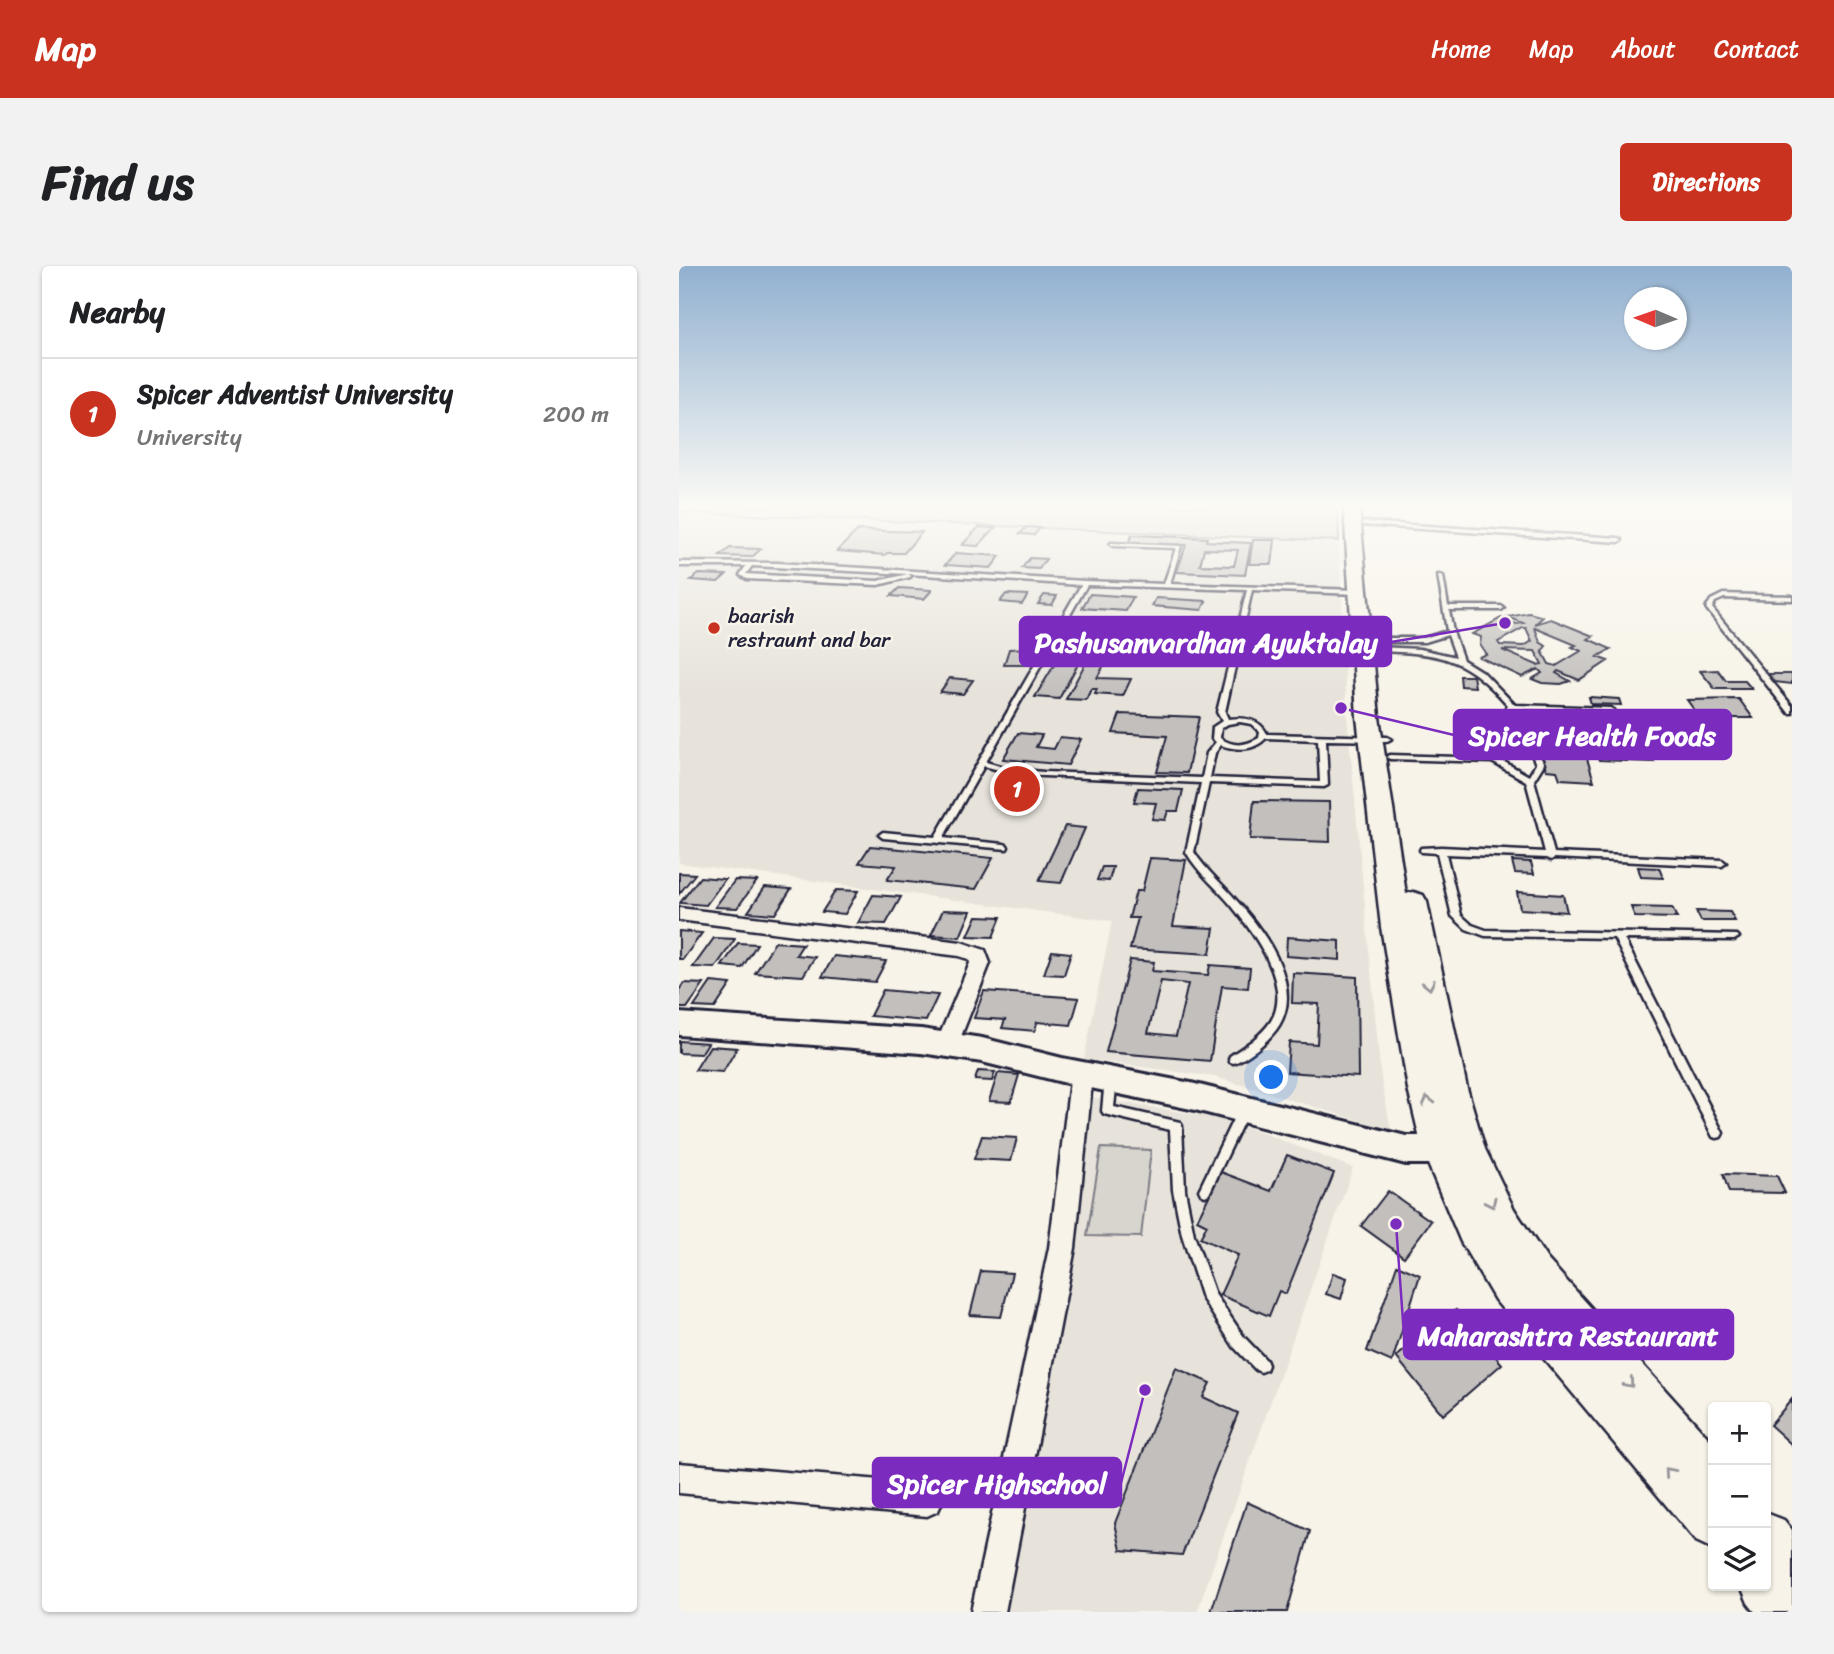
<!DOCTYPE html>
<meta charset="utf-8">
<style>
:root{--surface:#fff;--page:#f2f2f2;--text:#202124;--muted:#757577;--line:#e0e0e0;--accent:#c8321e}
body{margin:0;font-family:Sriracha,sans-serif;background:var(--page);color:var(--text)}
.controls{position:absolute;right:21px;bottom:21px;display:grid;overflow:hidden;border-radius:7px;box-shadow:0 2px 5px #0004}
.controls button{width:63px;height:63px;display:grid;place-items:center;padding:0;border:0;border-bottom:2px solid var(--line);background:var(--surface);color:var(--text);font:35px sans-serif}
.compass{position:absolute;left:945px;top:21px;width:63px;height:63px;border-radius:50%;background:var(--surface);box-shadow:0 2px 5px #0004;rotate:272deg}
.you{position:absolute;left:593px;top:812px;width:24px;height:24px;margin:-18px;border:5px solid #fff;border-radius:50%;background:#1a73e8;box-shadow:0 0 0 10px #1a73e833}
.badge{display:grid;place-items:center;width:46px;height:46px;border-radius:50%;background:var(--accent);color:#fff;font-size:23px;font-weight:700}
.pin{position:absolute;translate:-50% -50%;border:4px solid #fff;box-shadow:0 2px 7px #0006}
.list{margin:0;padding:0;list-style:none}
h2{display:flex;justify-content:space-between;align-items:center;height:91px;margin:0;padding:0 28px;font-size:30px}
h2 small{font-size:23px;font-weight:400;color:var(--muted)}
.list li{display:grid;grid-template-columns:46px 1fr auto;gap:21px;align-items:center;box-sizing:border-box;height:112px;padding:0 28px;border-top:2px solid var(--line)}
.list b{display:block;font-size:26px;white-space:nowrap}
.list p{margin:0;font-size:23px;white-space:nowrap;color:var(--muted)}
.list em{font-size:23px;font-style:normal;color:var(--muted)}
.icon{flex:none;width:38px;height:38px;fill:none;stroke:currentColor;stroke-width:2;stroke-linecap:round;stroke-linejoin:round}
.map{position:relative;flex:none;width:1113px;height:1346px;overflow:hidden;border-radius:7px}
header{display:flex;align-items:center;gap:42px;box-sizing:border-box;height:98px;padding:0 35px;background:var(--accent);color:#fff}
header strong{font-size:33px}
nav{display:flex;gap:38px;margin-inline-start:auto;font-size:24px}
.intro{display:flex;align-items:center;justify-content:space-between;box-sizing:border-box;height:168px;padding:0 42px}
h1{margin:0;font-size:49px}
.button{padding:18px 32px;border-radius:7px;background:var(--accent);color:#fff;font-size:24px;font-weight:700}
main{display:flex;gap:42px;padding:0 42px}
aside{flex:1;background:var(--surface);border-radius:7px;box-shadow:0 2px 5px #0004}
.map>svg:first-child{display:block}
</style>
<header>
<strong>Map</strong>
<nav><a>Home</a><a>Map</a><a>About</a><a>Contact</a></nav>
</header>
<div class="intro"><h1>Find us</h1><a class="button">Directions</a></div>
<main>
<aside>
<h2>Nearby<small></small></h2>
<ul class="list">
<li><span class="badge">1</span><div><b>Spicer Adventist University</b><p>University</p></div><em>200 m</em></li>
</ul>
</aside>
<div class="map">
<svg width="1113" height="1346" viewBox="0 0 1113 1346">
<rect width="100%" height="100%" fill="#f7f3e8"/>
<filter id="ink" filterUnits="userSpaceOnUse"><feTurbulence type="fractalNoise" baseFrequency=".0143" numOctaves="2"/><feDisplacementMap in="SourceGraphic" scale="14" xChannelSelector="R" yChannelSelector="G"/><feConvolveMatrix kernelMatrix="1 2 1 2 8 2 1 2 1" color-interpolation-filters="sRGB"/></filter>
<g filter="url(#ink)">
<g fill="#e7e3db">
<polygon points="0,246 660,275 668,449 702,812 712,864 536,811 405,793 433,655 0,597"/>
<polygon points="399,829 550,854 674,902 518,1346 289,1346"/>
</g>
<g fill="#d8d5cf" stroke="#7d7c85" stroke-width="2">
<polygon points="0,240 659,240 660,275 0,246"/>
<polygon points="422,882 472,884 462,971 408,970"/>
</g>
<g fill="#c2bfbd" stroke="#22223b" stroke-width="2" fill-rule="evenodd">
<polygon points="300,261 316,262 299,280 283,279"/>
<polygon points="347,261 361,262 355,269 341,268"/>
<polygon points="179,264 243,266 225,287 208,287 206,289 158,285"/>
<path d="M453 269 528 272 527 275 572 277 566 309 498 306 507 279 449 277ZM525 283 559 284 555 300 521 299Z"/>
<polygon points="574,274 596,274 593,298 570,298"/>
<polygon points="51,282 82,283 73,291 41,290"/>
<polygon points="277,287 321,290 312,302 266,299"/>
<polygon points="351,292 367,293 360,303 343,302"/>
<polygon points="20,308 47,309 39,316 12,314"/>
<polygon points="220,322 253,324 245,333 212,330"/>
<polygon points="327,328 349,329 343,338 321,336"/>
<polygon points="411,328 454,331 447,345 403,342"/>
<polygon points="365,329 378,330 373,339 359,338"/>
<polygon points="477,332 527,335 523,344 473,340"/>
<path d="M850 347 864 351 856 358 872 353 914 370 909 373 932 383 918 391 929 395 900 414 879 405 877 407 891 415 882 418 863 417 853 413 863 407 859 403 843 411 800 391 807 388 801 379 802 371 793 368 822 352 837 358 844 357 829 351ZM844 362H847L853 375 845 380 821 379 819 376ZM856 362 897 379 893 381 902 385 877 400 870 398 863 385 867 380 861 376ZM823 384 856 385 863 398 858 399Z"/>
<polygon points="350,382 346,399 325,399 330,383"/>
<polygon points="377,396 399,398 380,433 356,431"/>
<polygon points="406,398 425,399 418,412 452,413 444,430 416,428 418,423 412,423 407,434 387,433"/>
<polygon points="1039,404 1047,415 1066,415 1073,423 1036,423 1021,405"/>
<polygon points="1089,408 1113,408 1113,418 1096,416"/>
<polygon points="781,410 794,410 796,421 782,420"/>
<polygon points="271,412 294,414 284,428 261,426"/>
<polygon points="910,431 940,433 942,439 912,438"/>
<polygon points="1060,433 1074,452 1021,452 1008,434"/>
<polygon points="441,448 520,451 508,507 478,506 488,470 434,467"/>
<polygon points="897,451 907,452 908,457 963,459 975,496 920,494 915,483 902,477"/>
<polygon points="339,467 363,469 357,481 375,483 381,471 402,473 389,499 324,493"/>
<polygon points="870,478 904,480 915,515 881,513 878,505 867,504 862,485 872,485"/>
<polygon points="459,522 504,524 499,545 489,545 486,554 473,553 477,537 455,536"/>
<polygon points="575,535 650,536 651,576 571,573"/>
<polygon points="386,560 406,562 382,617 360,615"/>
<polygon points="191,580 314,592 297,623 208,614 217,600 180,597"/>
<polygon points="471,592 507,594 494,660 535,662 531,688 451,683 459,652 450,652 457,625 463,625"/>
<polygon points="833,595 852,596 855,608 836,607"/>
<polygon points="423,601 434,601 430,615 418,614"/>
<polygon points="959,601 980,602 984,612 962,611"/>
<polygon points="0,607 16,608 0,628"/>
<polygon points="21,611 46,613 27,639 1,637"/>
<polygon points="56,614 78,615 58,642 36,641"/>
<polygon points="86,621 112,623 96,648 69,646"/>
<polygon points="157,624 179,625 166,648 143,646"/>
<polygon points="838,626 884,629 888,646 841,643"/>
<polygon points="194,629 222,631 207,658 179,657"/>
<polygon points="952,641 993,642 998,652 956,651"/>
<polygon points="264,644 292,645 281,671 252,669"/>
<polygon points="1017,645 1051,646 1056,655 1022,655"/>
<polygon points="298,650 322,651 314,671 289,670"/>
<polygon points="0,665 23,667 4,693 0,693"/>
<polygon points="608,671 661,675 661,694 607,690"/>
<polygon points="35,672 56,673 36,702 14,701"/>
<polygon points="96,676 124,678 117,689 136,691 124,710 76,707"/>
<polygon points="59,677 78,678 63,702 43,700"/>
<polygon points="373,685 392,687 385,709 365,708"/>
<polygon points="155,690 207,695 196,716 143,711"/>
<path d="M451 694 475 696 473 705 529 709 531 699 571 702 569 722 543 720 531 795 427 786ZM482 715 509 718 497 770 469 767Z"/>
<polygon points="614,707 678,711 679,811 608,806 610,776 638,778 640,738 613,737"/>
<polygon points="32,716 52,718 36,742 15,741"/>
<polygon points="5,717 25,718 8,742 0,742 0,724"/>
<polygon points="204,724 259,729 247,755 191,750"/>
<polygon points="305,725 400,732 392,759 358,756 356,765 323,762 326,754 295,752"/>
<polygon points="0,775 29,777 22,788 0,787"/>
<polygon points="31,780 58,782 44,806 16,804"/>
<polygon points="299,805 316,806 313,815 296,814"/>
<polygon points="319,807 340,809 332,836 310,835"/>
<polygon points="303,870 338,872 332,895 295,893"/>
<polygon points="608,889 655,907 607,1028 600,1025 590,1050 541,1029 559,989 521,972 528,959 518,954 542,906 592,925"/>
<polygon points="1044,908 1098,910 1106,927 1050,926"/>
<polygon points="709,925 752,955 725,991 682,960"/>
<polygon points="718,999 741,1009 713,1096 688,1085"/>
<polygon points="302,1005 333,1007 322,1051 291,1049"/>
<polygon points="654,1007 668,1012 662,1033 647,1028"/>
<polygon points="777,1044 823,1098 764,1149 717,1091"/>
<polygon points="497,1102 531,1117 524,1131 559,1147 503,1289 442,1284 436,1257"/>
<polygon points="1113,1133 1113,1179 1091,1159"/>
<polygon points="568,1236 631,1265 608,1346 532,1346"/>
</g>
<g fill="none" stroke-linecap="round" stroke-linejoin="round">
<g stroke="#22223b" stroke-width="5">
<g id="lane">
<polygon points="685,256 940,272 943,274 940,276 683,259 682,258"/>
<path d="M432 277 502 280 491 318 679 324 682 326 679 328 573 324 546 446 549 453C566 451 581 453 588 468L708 471 712 473 708 475 647 474 649 519 645 521 530 517 515 586C527 605 544 618 558 635 586 666 628 723 597 764 587 777 570 791 555 797L551 796 550 793 551 790C566 780 582 770 592 755 614 719 574 666 552 639 537 621 519 607 507 586L522 517 365 510 331 507 305 500 264 572 325 578 328 579 329 581 328 583 204 572 200 569 204 566 256 571 402 319 229 308 232 310 231 311 199 319 68 313 61 309 67 300H0V296L98 297 406 315 485 318 497 282 434 280 431 278ZM73 300 229 308 199 315 67 308ZM408 319 568 324 538 446 543 455 534 461 533 473 537 476 528 487 523 512 365 506 331 503 307 496ZM561 456 572 458 581 466 580 472C566 480 554 481 541 472L542 462 549 458ZM587 472 639 474 641 516 531 512 536 487 542 479C558 485 575 485 587 472Z"/>
<path d="M759 309 764 310 769 340H822L825 342 822 344H770L774 366 784 394 805 407 836 439 931 442 935 444 931 446 835 443 839 469 891 471 895 473 891 475 844 473 858 484 865 498 855 514 875 587 1043 594 1047 597 1043 600 875 592 872 594 868 592 767 588 782 649 793 659 807 664 1058 669 1060 671 1055 674 945 673 1042 863 1044 867 1042 871 1038 872 1034 871 935 672 806 670 787 663 773 650 758 587 742 586 741 584 742 582 762 581 866 586 847 515 813 496 711 493 707 491 711 489 813 492 832 471 827 441 829 439C785 390 762 387 698 385L695 383 698 381 741 383 777 391 769 369 746 376H697L694 374 697 372H745L768 365ZM836 475 852 487 857 498 850 510 820 493Z"/>
<polygon points="1044,328 1113,330 1113,334 1045,332 1036,336 1033,342 1113,440 1113,447 1110,447 1027,342 1032,334"/>
<polygon points="432,808 436,810 438,813 435,841 501,856 503,860 506,924 515,969 536,1028 565,1071 587,1094 589,1099 587,1104 582,1106 577,1104 555,1081 523,1032 503,969 494,924 491,864 425,848 423,845 426,813 428,810"/>
<polygon points="563,841 567,843 569,846 530,928 526,930 522,928 520,924 522,920 559,843"/>
</g>
</g>
<g stroke="#22223b" stroke-width="5">
<g id="street">
<polygon points="0,642 282,676 306,684 311,697 279,778 276,784 268,786 260,784 257,778 291,697 290,693 280,690 0,654"/>
<polygon points="403,798 411,801 414,807 396,982 326,1346 292,1346 370,982 392,807 395,801"/>
<polygon points="0,1197 248,1218 259,1223 264,1234 259,1245 248,1250 0,1227"/>
</g>
</g>
<g stroke="#22223b" stroke-width="6">
<polygon id="secondary" points="0,747 242,763 303,772 383,792 512,817 727,870 779,870 790,874 795,884 790,894 779,898 727,898 512,843 383,816 303,796 242,787 0,769"/>
</g>
<g stroke="#22223b" stroke-width="5">
<g id="primary">
<polygon points="665,240 680,240 700,451 727,628 734,626 744,629 748,636 788,822 806,883 835,943 868,993 1034,1177 1034,1283 1017,1275 816,1034 782,976 744,886 729,823 702,661 678,451"/>
<polygon points="1087,1247 1105,1254 1113,1264 1113,1346 1076,1346 1069,1337 1062,1320 1087,1320"/>
</g>
</g>
<use href="#lane" fill="#f7f3e8" fill-rule="evenodd"/>
<use href="#street" fill="#f7f3e8" fill-rule="evenodd"/>
<use href="#secondary" fill="#f7f3e8" fill-rule="evenodd"/>
<use href="#primary" fill="#f7f3e8" fill-rule="evenodd"/>
</g>
<defs><path id="oneway-chevron" d="M-2-3.5L2.5 0L-2 3.5" fill="none" stroke-width="1.6" stroke-linecap="round" stroke-linejoin="round" transform="scale(1.75)"/></defs>
<g stroke="#97959a">
<use href="#oneway-chevron" transform="translate(750 719) rotate(78)"/>
<use href="#oneway-chevron" transform="translate(749 835) rotate(-104)"/>
<use href="#oneway-chevron" transform="translate(812 937) rotate(65)"/>
<use href="#oneway-chevron" transform="translate(950 1117) rotate(49)"/>
<use href="#oneway-chevron" transform="translate(990 1206) rotate(-131)"/>
</g>
</g>
<linearGradient id="sky" x2="0" y2="1"><stop stop-color="#91b0d0"/><stop offset="0.56" stop-color="#fbfaf5"/><stop offset="1" stop-color="#fbfaf5" stop-opacity="0"/></linearGradient>
<rect width="1113" height="428" fill="url(#sky)"/>
<circle fill="#c8321e" stroke="#f7f3e8" stroke-width="2.5" cx="35" cy="362" r="7"/>
<g text-anchor="middle" stroke-width="5" stroke-linejoin="round" paint-order="stroke">
<g font-size="21" fill="#22223b" stroke="#f7f3e8" text-anchor="start">
<text x="49" y="357">baarish<tspan x="49" dy="24">restraunt and bar</tspan></text>
</g>
</g>
<path fill="none" stroke="#7b2cbf" stroke-width="2.5" d="M826 357L712 376M662 442L775 469M717 958L725 1069M466 1124L442 1217"/>
<g fill="#7b2cbf" stroke="#f7f3e8" stroke-width="2.5">
<circle cx="826" cy="357" r="7"/>
<circle cx="662" cy="442" r="7"/>
<circle cx="717" cy="958" r="7"/>
<circle cx="466" cy="1124" r="7"/>
</g>
<g fill="#7b2cbf" stroke="#7b2cbf" stroke-width="2.5">
<rect x="341" y="351" width="371" height="49" rx="7"/>
<rect x="775" y="444" width="277" height="49" rx="7"/>
<rect x="725" y="1044" width="329" height="49" rx="7"/>
<rect x="194" y="1192" width="248" height="49" rx="7"/>
</g>
<g font-size="28" text-anchor="middle" font-weight="bold" fill="#fff">
<text x="527" y="386">Pashusanvardhan Ayuktalay</text>
<text x="913" y="479">Spicer Health Foods</text>
<text x="889" y="1079">Maharashtra Restaurant</text>
<text x="318" y="1227">Spicer Highschool</text>
</g>
</svg>
<div class="controls">
<button>+</button>
<button>−</button>
<button><svg class="icon" aria-label="layers" viewBox="0 0 24 24"><path d="M12 4l9 5-9 5-9-5zM3 14l9 5 9-5"/></svg></button>
</div>
<svg class="compass" viewBox="-18 -18 36 36"><path d="M0-13l5 13h-10z" fill="#e53935"/><path d="M0 13l5-13h-10z" fill="#757577"/></svg>
<div class="you"></div>
<div class="pin badge" style="left:338px;top:523px">1</div>
</div>
</main>
